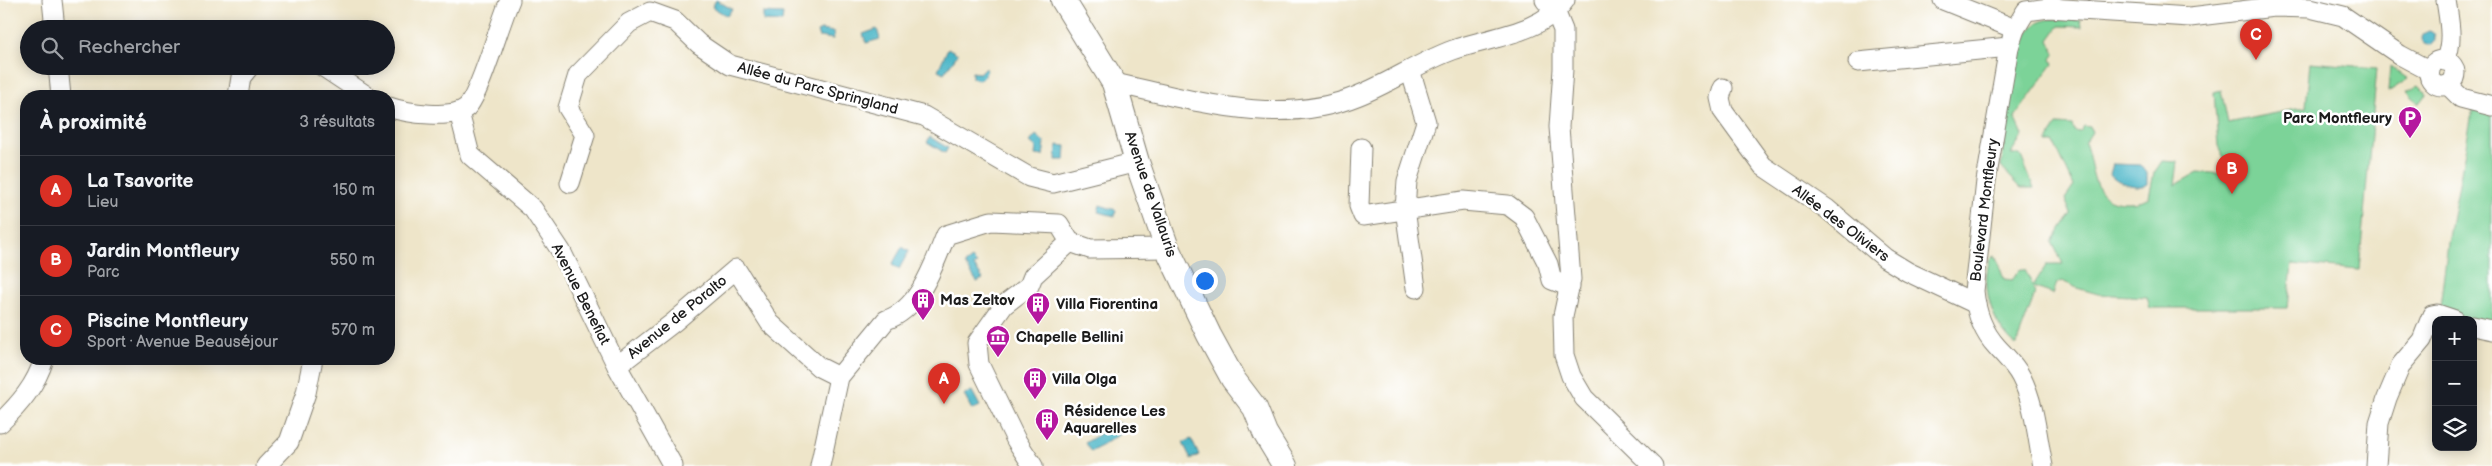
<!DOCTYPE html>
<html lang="fr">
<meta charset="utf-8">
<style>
:root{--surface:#171b24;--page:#242831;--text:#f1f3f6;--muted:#9ea1a6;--line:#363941;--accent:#d93025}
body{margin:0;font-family:"Balsamiq Sans",sans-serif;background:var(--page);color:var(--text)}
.controls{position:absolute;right:15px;bottom:15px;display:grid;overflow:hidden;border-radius:10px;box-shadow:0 2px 12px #0003}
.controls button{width:45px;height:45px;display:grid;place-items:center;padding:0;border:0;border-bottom:1px solid var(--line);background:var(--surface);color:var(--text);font:25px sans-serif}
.you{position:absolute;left:1204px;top:280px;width:18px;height:18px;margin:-12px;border:4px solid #fff;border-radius:50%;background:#1a73e8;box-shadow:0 0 0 8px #1a73e833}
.badge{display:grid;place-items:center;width:32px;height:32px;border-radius:50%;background:var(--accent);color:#fff;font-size:16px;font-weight:700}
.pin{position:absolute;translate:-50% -41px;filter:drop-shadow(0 1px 2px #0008)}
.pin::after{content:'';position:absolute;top:26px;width:18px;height:15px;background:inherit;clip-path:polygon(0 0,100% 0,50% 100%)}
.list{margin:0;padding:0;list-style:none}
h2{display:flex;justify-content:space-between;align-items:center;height:65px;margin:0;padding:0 20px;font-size:21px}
h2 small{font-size:16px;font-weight:400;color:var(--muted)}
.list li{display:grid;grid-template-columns:32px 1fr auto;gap:15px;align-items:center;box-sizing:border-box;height:70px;padding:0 20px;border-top:1px solid var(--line)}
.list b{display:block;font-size:19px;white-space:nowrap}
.list p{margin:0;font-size:16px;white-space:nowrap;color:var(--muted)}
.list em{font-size:16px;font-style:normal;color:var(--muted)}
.icon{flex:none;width:28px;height:28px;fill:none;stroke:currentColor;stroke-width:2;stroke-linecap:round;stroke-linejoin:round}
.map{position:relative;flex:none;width:2492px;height:466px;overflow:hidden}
.search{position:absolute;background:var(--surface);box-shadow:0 2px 12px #0003;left:20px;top:20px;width:375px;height:55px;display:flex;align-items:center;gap:12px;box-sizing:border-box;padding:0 18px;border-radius:28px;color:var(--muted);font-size:19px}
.panel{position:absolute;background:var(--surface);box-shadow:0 2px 12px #0003;left:20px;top:90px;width:375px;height:275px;border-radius:20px}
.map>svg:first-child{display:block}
</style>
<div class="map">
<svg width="2492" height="466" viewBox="0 0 2492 466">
<rect width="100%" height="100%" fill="#fff"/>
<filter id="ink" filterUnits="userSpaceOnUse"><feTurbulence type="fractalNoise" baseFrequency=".02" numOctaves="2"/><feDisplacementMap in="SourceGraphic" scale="10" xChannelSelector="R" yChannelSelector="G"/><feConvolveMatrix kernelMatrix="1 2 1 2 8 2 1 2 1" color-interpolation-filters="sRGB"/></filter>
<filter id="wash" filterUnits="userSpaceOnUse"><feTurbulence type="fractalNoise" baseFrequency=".0096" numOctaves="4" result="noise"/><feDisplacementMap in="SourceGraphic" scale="20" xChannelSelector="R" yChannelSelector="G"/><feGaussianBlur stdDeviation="1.12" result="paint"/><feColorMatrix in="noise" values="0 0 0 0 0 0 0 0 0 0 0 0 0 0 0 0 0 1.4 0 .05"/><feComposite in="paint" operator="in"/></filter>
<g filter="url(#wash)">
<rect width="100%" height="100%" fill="#eee5c9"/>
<g fill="#7bd398" stroke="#4c785a">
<path d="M2052 19 2081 20 2082 27 2059 26 2049 40 2055 53 2051 59 2053 64 2015 117 2023 135 2011 154H2020L2034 188H2021L2001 167C2006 137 2014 53 2029 31 2035 23 2042 20 2052 19Z"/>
<path d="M2310 62 2377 68 2359 270 2292 264 2288 308H2150L2147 297 2098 294 2077 288 2062 281 2057 283 2053 294 2033 287 2035 294 2016 345C1993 327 1980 287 1990 259L1994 256 1996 258 2004 279 2012 280 2020 270H2025L2033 286 2047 264H2063L2052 242 2071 214 2065 199 2074 186 2054 143H2047L2057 124 2072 125 2074 131 2080 132 2084 126 2090 127 2092 132 2085 143C2095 168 2089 202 2126 202 2134 202 2142 201 2149 197L2154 173 2162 161 2178 162 2175 185 2198 172 2226 174V162L2218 146 2214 92 2221 90 2228 123 2306 107Z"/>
<polygon points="2390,66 2408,79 2388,92"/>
<polygon points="2419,85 2427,93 2419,103 2407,92"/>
<polygon points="2473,108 2492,109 2492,323 2472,320 2440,307 2448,243"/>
</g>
<g fill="#4bb6c7" stroke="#346972">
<polygon points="716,0 732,9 727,16 712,7"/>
<polygon points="763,13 783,14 782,22 763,21"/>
<polygon points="877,29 880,39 866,43 863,34"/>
<polygon points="821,30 834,32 833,39 819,37 817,32"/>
<circle cx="2428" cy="38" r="7"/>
<polygon points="948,48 958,54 944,73 938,70"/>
<polygon points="984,68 987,70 984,77 978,80 972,78 972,72 979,73"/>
<polygon points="1036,135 1045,143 1043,156 1035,155 1036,147 1030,142"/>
<polygon points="930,137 948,148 945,153 927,142"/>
<polygon points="1057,145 1066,146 1065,160 1056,160"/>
<path d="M2113 164 2141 165 2147 173V184C2139 190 2115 182 2110 174Z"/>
<polygon points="1100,205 1116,210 1115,216 1098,212"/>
<polygon points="902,247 909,251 899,269 892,265"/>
<polygon points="972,259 977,264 974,266 983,279 977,282 965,264"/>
<polygon points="972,391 980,406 972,410 964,395"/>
<polygon points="1119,422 1125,431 1091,452 1085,443"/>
<polygon points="1191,439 1199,455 1191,459 1183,443"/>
</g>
</g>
<g filter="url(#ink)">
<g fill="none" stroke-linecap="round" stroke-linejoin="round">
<g stroke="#858072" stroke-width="21">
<g id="minor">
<polyline points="52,0 55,29"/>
<polyline points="1545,0 1556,13 1563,30 1563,69 1559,127 1571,279 1563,316 1564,355 1571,376 1584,398 1653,466"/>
<polyline points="1943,0 2015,29"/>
<circle cx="2442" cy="73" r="13"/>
<path d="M2445 61C2454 41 2449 21 2446 0"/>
<polyline points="1858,62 2009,47"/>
<polyline points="58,66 61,96"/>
<polyline points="322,66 367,96"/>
<polyline points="1412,76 1426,122 1407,181 1405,209 1416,288"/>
<path d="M1114 83C1193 100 1279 128 1357 96 1390 83 1420 62 1453 50 1490 37 1541 34 1565 0"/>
<polyline points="2448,85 2461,98 2492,106"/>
<polyline points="1723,88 1720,98 1723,111 1763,166 1827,209 1885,258 1908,272 1976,304"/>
<polyline points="238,96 241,77 250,66"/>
<path d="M389 107C406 113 453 120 467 107 480 94 500 22 510 0"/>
<polyline points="459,112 470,155 533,209 561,251 617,366 673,466"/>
<polyline points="1361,148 1359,206 1363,216 1463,201 1508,205 1524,217 1548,264 1552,280 1570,287"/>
<polyline points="570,183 585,135 568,108 578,75 629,23 650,12 675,21 699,44 730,65 924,116 1029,177 1053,183 1137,162"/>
<polyline points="2473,326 2492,330"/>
<polyline points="617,366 674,322 736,269 770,323 819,367 839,377"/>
<path d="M0 423C20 404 36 385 44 359"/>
<polyline points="266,466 289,442 306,393 313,359"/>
<path d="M820 466 839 377 886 320C920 309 934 264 946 235L991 221 1059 224 1070 242 1090 249 1167 248"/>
<polyline points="1033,466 1016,440 979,364 977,343 1004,305 1029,286 1033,276 1070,242"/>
<path d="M2043 466C2037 437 2035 404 2021 377 2015 365 2006 357 1997 347 1983 332 1976 312 1974 291L1986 181 2009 47 2015 29 2026 11 2049 8 2190 17 2274 7 2310 8 2343 16 2400 55 2430 71"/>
<polyline points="2376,466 2379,423 2387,398 2401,365 2422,340 2432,315 2437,314 2455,320"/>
</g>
</g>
<g stroke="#858072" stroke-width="26">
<polyline id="major" points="1063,0 1114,83 1137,162 1167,248 1209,335 1233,379 1255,408 1265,433 1285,466"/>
</g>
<use href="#minor" stroke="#fff" stroke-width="19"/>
<use href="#major" stroke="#fff" stroke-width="24"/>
</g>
</g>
<defs>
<g id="parking-pin" transform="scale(1.25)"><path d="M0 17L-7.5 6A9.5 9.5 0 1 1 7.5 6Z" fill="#b5179e" stroke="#fff"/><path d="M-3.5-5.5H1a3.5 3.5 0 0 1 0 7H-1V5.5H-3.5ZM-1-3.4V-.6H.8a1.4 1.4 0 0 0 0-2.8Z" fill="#fff"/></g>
<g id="building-pin" transform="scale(1.25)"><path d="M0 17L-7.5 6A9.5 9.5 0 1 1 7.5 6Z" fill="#b5179e" stroke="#fff"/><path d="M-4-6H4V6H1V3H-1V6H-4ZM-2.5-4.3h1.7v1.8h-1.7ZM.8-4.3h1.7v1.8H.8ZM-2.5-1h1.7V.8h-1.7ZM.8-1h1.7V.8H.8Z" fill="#fff"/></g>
<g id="museum-pin" transform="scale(1.25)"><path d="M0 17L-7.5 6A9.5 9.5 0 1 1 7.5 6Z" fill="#b5179e" stroke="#fff"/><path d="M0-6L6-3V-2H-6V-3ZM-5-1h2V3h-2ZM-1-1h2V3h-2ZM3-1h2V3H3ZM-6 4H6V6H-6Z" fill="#fff"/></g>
</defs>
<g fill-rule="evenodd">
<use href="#parking-pin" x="2410" y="118"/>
<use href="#building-pin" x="923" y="300"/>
<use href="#building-pin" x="1038" y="304"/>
<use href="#museum-pin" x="998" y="337"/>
<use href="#building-pin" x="1035" y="379"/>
<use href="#building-pin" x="1047" y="420"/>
</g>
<g text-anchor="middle" stroke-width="5" stroke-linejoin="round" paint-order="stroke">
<g font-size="15" fill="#1c1c1c" stroke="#fff">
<text transform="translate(818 88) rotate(15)" y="5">Allée du Parc Springland</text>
<text transform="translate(1151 194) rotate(71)" y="5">Avenue de Vallauris</text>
<text transform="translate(1984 210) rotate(-83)" y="5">Boulevard Montfleury</text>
<text transform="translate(1841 223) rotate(37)" y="5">Allée des Oliviers</text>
<text transform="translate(581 294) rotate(63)" y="5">Avenue Benefiat</text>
<text transform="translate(677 317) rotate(-39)" y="5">Avenue de Poralto</text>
</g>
<g font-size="15" font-weight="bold" fill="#1c1c1c" stroke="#fff" text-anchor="start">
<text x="2392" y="123" text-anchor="end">Parc Montfleury</text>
<text x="940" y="305">Mas Zeltov</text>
<text x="1056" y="309">Villa Fiorentina</text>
<text x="1016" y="342">Chapelle Bellini</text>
<text x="1052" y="384">Villa Olga</text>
<text x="1064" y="416">Résidence Les<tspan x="1064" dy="17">Aquarelles</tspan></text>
</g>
</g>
</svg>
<div class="controls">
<button>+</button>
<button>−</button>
<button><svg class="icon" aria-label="layers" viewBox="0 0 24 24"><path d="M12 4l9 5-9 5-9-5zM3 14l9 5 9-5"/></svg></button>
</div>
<div class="you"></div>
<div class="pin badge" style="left:944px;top:404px">A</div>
<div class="pin badge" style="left:2232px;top:194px">B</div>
<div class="pin badge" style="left:2256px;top:60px">C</div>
<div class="search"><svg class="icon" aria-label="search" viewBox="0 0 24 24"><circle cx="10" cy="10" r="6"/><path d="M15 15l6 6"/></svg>Rechercher</div>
<section class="panel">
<h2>À proximité<small>3 résultats</small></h2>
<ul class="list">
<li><span class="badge">A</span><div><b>La Tsavorite</b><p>Lieu</p></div><em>150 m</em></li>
<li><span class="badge">B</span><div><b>Jardin Montfleury</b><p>Parc</p></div><em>550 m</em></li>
<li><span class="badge">C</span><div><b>Piscine Montfleury</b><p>Sport · Avenue Beauséjour</p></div><em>570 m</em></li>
</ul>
</section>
</div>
